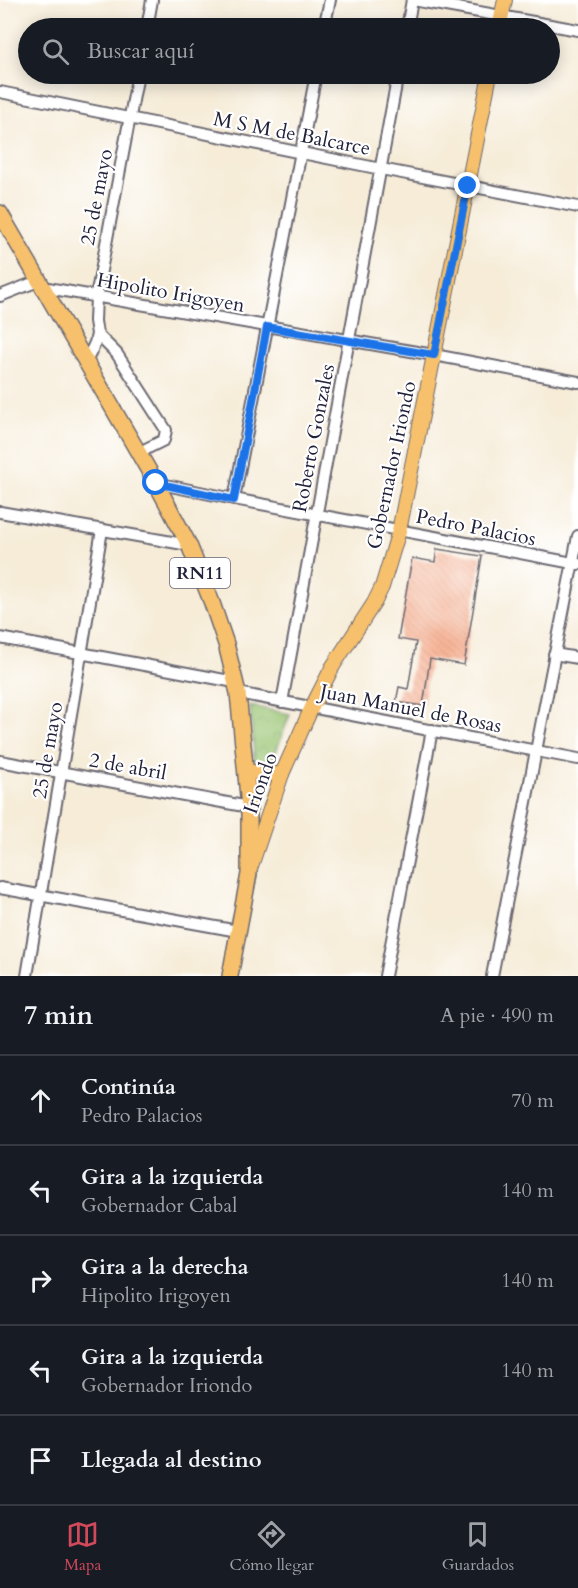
<!DOCTYPE html>
<html lang="es">
<meta charset="utf-8">
<style>
:root{--surface:#171b24;--page:#242831;--text:#f1f3f6;--muted:#9ea1a6;--line:#363941;--accent:#d1495b}
body{margin:0;font-family:Cardo,serif;background:var(--page);color:var(--text)}
.stop{position:absolute;width:18px;height:18px;margin:-14px;border:4px solid #1a73e8;border-radius:50%;background:#fff}
.stop.end{background:#1a73e8;border-color:#fff;box-shadow:0 2px 6px #0008}
.list{margin:0;padding:0;list-style:none}
h2{display:flex;justify-content:space-between;align-items:center;height:78px;margin:0;padding:0 24px;font-size:26px}
h2 small{font-size:20px;font-weight:400;color:var(--muted)}
.list li{display:grid;grid-template-columns:39px 1fr auto;gap:18px;align-items:center;box-sizing:border-box;height:90px;padding:0 24px;border-top:2px solid var(--line)}
.list b{display:block;font-size:22px;white-space:nowrap}
.list p{margin:0;font-size:20px;white-space:nowrap;color:var(--muted)}
.list em{font-size:20px;font-style:normal;color:var(--muted)}
.icon{flex:none;width:33px;height:33px;fill:none;stroke:currentColor;stroke-width:2;stroke-linecap:round;stroke-linejoin:round}
.map{position:relative;flex:none;width:578px;height:976px;overflow:hidden}
.search{position:absolute;background:var(--surface);box-shadow:0 3px 15px #0003;left:18px;right:18px;top:18px;height:66px;display:flex;align-items:center;gap:15px;box-sizing:border-box;padding:0 21px;border-radius:33px;color:var(--muted);font-size:22px}
.sheet{height:528px;background:var(--surface)}
nav{display:flex;justify-content:space-around;align-items:center;box-sizing:border-box;height:84px;border-top:2px solid var(--line);background:var(--surface);font-size:16px;color:var(--muted)}
nav a{display:grid;justify-items:center;gap:3px}
nav .on{color:var(--accent)}
.map>svg:first-child{display:block}
</style>
<div class="map">
<svg width="578" height="976" viewBox="0 0 578 976">
<defs>
<pattern id="park-crowns" width="20" height="18" patternUnits="userSpaceOnUse" patternTransform="scale(1.5)"><rect width="20" height="18" fill="#99c471"/><path d="M2 6a3 3 0 1 1 6 0M12 15a3 3 0 1 1 6 0" fill="none" stroke="#84a863"/></pattern>
<pattern id="building-back-hatch" width="6" height="6" patternUnits="userSpaceOnUse" patternTransform="scale(1.5)"><rect width="6" height="6" fill="#f7a885"/><path d="M-1 5l2 2M0 0l6 6M5-1l2 2" fill="none" stroke="#d39074"/></pattern>
</defs>
<rect width="100%" height="100%" fill="#fff"/>
<filter id="ink" filterUnits="userSpaceOnUse"><feTurbulence type="fractalNoise" baseFrequency=".0167" numOctaves="2"/><feDisplacementMap in="SourceGraphic" scale="12" xChannelSelector="R" yChannelSelector="G"/><feConvolveMatrix kernelMatrix="1 2 1 2 8 2 1 2 1" color-interpolation-filters="sRGB"/></filter>
<filter id="wash" filterUnits="userSpaceOnUse"><feTurbulence type="fractalNoise" baseFrequency=".008" numOctaves="4" result="noise"/><feDisplacementMap in="SourceGraphic" scale="24" xChannelSelector="R" yChannelSelector="G"/><feGaussianBlur stdDeviation="1.35" result="paint"/><feColorMatrix in="noise" values="0 0 0 0 0 0 0 0 0 0 0 0 0 0 0 0 0 1.4 0 .05"/><feComposite in="paint" operator="in"/></filter>
<g filter="url(#wash)">
<rect width="100%" height="100%" fill="#f6ecd8"/>
<polygon fill="url(#park-crowns)" stroke="#5e7356" stroke-width="1.5" points="250,706 290,714 270,768 255,766"/>
<g id="blocks">
<polygon fill="url(#building-back-hatch)" points="437,549 482,556 464,665 430,659 423,706 396,702 399,687 408,689 416,642 398,639 412,558 435,562"/>
</g>
</g>
<g filter="url(#ink)">
<use href="#blocks" fill-opacity="0" stroke="#6c6972" stroke-width="1.5"/>
<g fill="none" stroke-linecap="round" stroke-linejoin="round">
<g stroke="#6c6972" stroke-width="14">
<g id="minor">
<polyline points="413,0 578,30"/>
<polyline points="147,28 152,0"/>
<polyline points="324,28 330,0"/>
<polyline points="407,28 412,0"/>
<polyline points="0,92 381,169 578,207"/>
<polyline points="42,287 434,355 578,382"/>
<polyline points="0,296 38,281"/>
<polyline points="97,334 117,354 166,430 164,440 138,453"/>
<polyline points="86,362 95,343 97,334 95,321 96,297 138,74"/>
<polyline points="156,483 234,499 578,564"/>
<polyline points="234,499 316,74"/>
<polyline points="0,512 189,545"/>
<polyline points="0,638 235,682"/>
<polyline points="554,654 578,658"/>
<polyline points="238,693 578,759"/>
<polyline points="282,702 398,74"/>
<polyline points="0,761 249,807"/>
<polyline points="0,888 238,931"/>
<polyline points="27,976 102,530"/>
<polyline points="385,976 432,730"/>
<polyline points="492,976 578,536"/>
</g>
</g>
<g stroke="#6c6972" stroke-width="16">
<g id="major">
<polyline points="499,28 505,0"/>
<polyline points="246,771 267,774 282,774"/>
<polyline points="251,866 282,774 312,707 333,666 374,603 382,587 399,531 490,74"/>
</g>
</g>
<g stroke="#6c6972" stroke-width="18">
<polyline id="highway" points="0,213 156,483 189,545 212,603 226,644 238,693 249,807 249,874 230,976"/>
</g>
<use href="#minor" stroke="#fff" stroke-width="10"/>
<use href="#major" stroke="#f7c06c" stroke-width="14"/>
<use href="#highway" stroke="#f7c06c" stroke-width="15"/>
</g>
</g>
<g fill="none" stroke-linecap="round" stroke-linejoin="round" filter="url(#ink)">
<polyline stroke="#1a73e8" stroke-width="8" points="156,483 234,500 267,327 434,355 468,186"/>
</g>
<g text-anchor="middle" stroke-width="4.5" stroke-linejoin="round" paint-order="stroke">
<rect fill="#fff" stroke="#646476" stroke-width="1.5" x="170" y="558" width="60" height="30" rx="4.5"/>
<g font-size="18" font-weight="bold" fill="#22223b">
<text x="200" y="579">RN11</text>
</g>
<g font-size="20" fill="#22223b" stroke="#fff">
<text transform="translate(292 133) rotate(11)" y="7">M S M de Balcarce</text>
<text transform="translate(96 197) rotate(-79)" y="7">25 de mayo</text>
<text transform="translate(171 292) rotate(10)" y="7">Hipolito Irigoyen</text>
<text transform="translate(313 438) rotate(-79)" y="7">Roberto Gonzales</text>
<text transform="translate(391 465) rotate(-78)" y="7">Gobernador Iriondo</text>
<text transform="translate(476 527) rotate(11)" y="7">Pedro Palacios</text>
<text transform="translate(411 708) rotate(11)" y="7">Juan Manuel de Rosas</text>
<text transform="translate(47 750) rotate(-80)" y="7">25 de mayo</text>
<text transform="translate(128 766) rotate(10)" y="7">2 de abril</text>
<text transform="translate(260 783) rotate(-70)" y="7">Iriondo</text>
</g>
</g>
</svg>
<div class="stop" style="left:156px;top:483px"></div>
<div class="stop end" style="left:468px;top:186px"></div>
<div class="search"><svg class="icon" aria-label="search" viewBox="0 0 24 24"><circle cx="10" cy="10" r="6"/><path d="M15 15l6 6"/></svg>Buscar aquí</div>
</div>
<section class="sheet">
<h2>7 min<small>A pie · 490 m</small></h2>
<ul class="list">
<li><svg class="icon" aria-label="ahead" viewBox="0 0 24 24"><path d="M12 20V5M6 11l6-6 6 6"/></svg><div><b>Continúa</b><p>Pedro Palacios</p></div><em>70 m</em></li>
<li><svg class="icon" aria-label="left" viewBox="0 0 24 24"><path d="M17 20v-9H6M10 6l-5 5 5 5"/></svg><div><b>Gira a la izquierda</b><p>Gobernador Cabal</p></div><em>140 m</em></li>
<li><svg class="icon" aria-label="right" viewBox="0 0 24 24"><path d="M7 20v-9h11M14 6l5 5-5 5"/></svg><div><b>Gira a la derecha</b><p>Hipolito Irigoyen</p></div><em>140 m</em></li>
<li><svg class="icon" aria-label="left" viewBox="0 0 24 24"><path d="M17 20v-9H6M10 6l-5 5 5 5"/></svg><div><b>Gira a la izquierda</b><p>Gobernador Iriondo</p></div><em>140 m</em></li>
<li><svg class="icon" aria-label="arrive" viewBox="0 0 24 24"><path d="M6 21V4h12l-3 4 3 4H6"/></svg><div><b>Llegada al destino</b></div></li>
</ul>
</section>
<nav>
<a class="on"><svg class="icon" aria-label="map" viewBox="0 0 24 24"><path d="M3 6l6-2 6 2 6-2v14l-6 2-6-2-6 2zM9 4v14M15 6v14"/></svg>Mapa</a>
<a><svg class="icon" aria-label="directions" viewBox="0 0 24 24"><path d="M12 3l9 9-9 9-9-9zM9 14v-3h6M13 9l2 2-2 2"/></svg>Cómo llegar</a>
<a><svg class="icon" aria-label="saved" viewBox="0 0 24 24"><path d="M7 4h10v16l-5-4-5 4z"/></svg>Guardados</a>
</nav>
